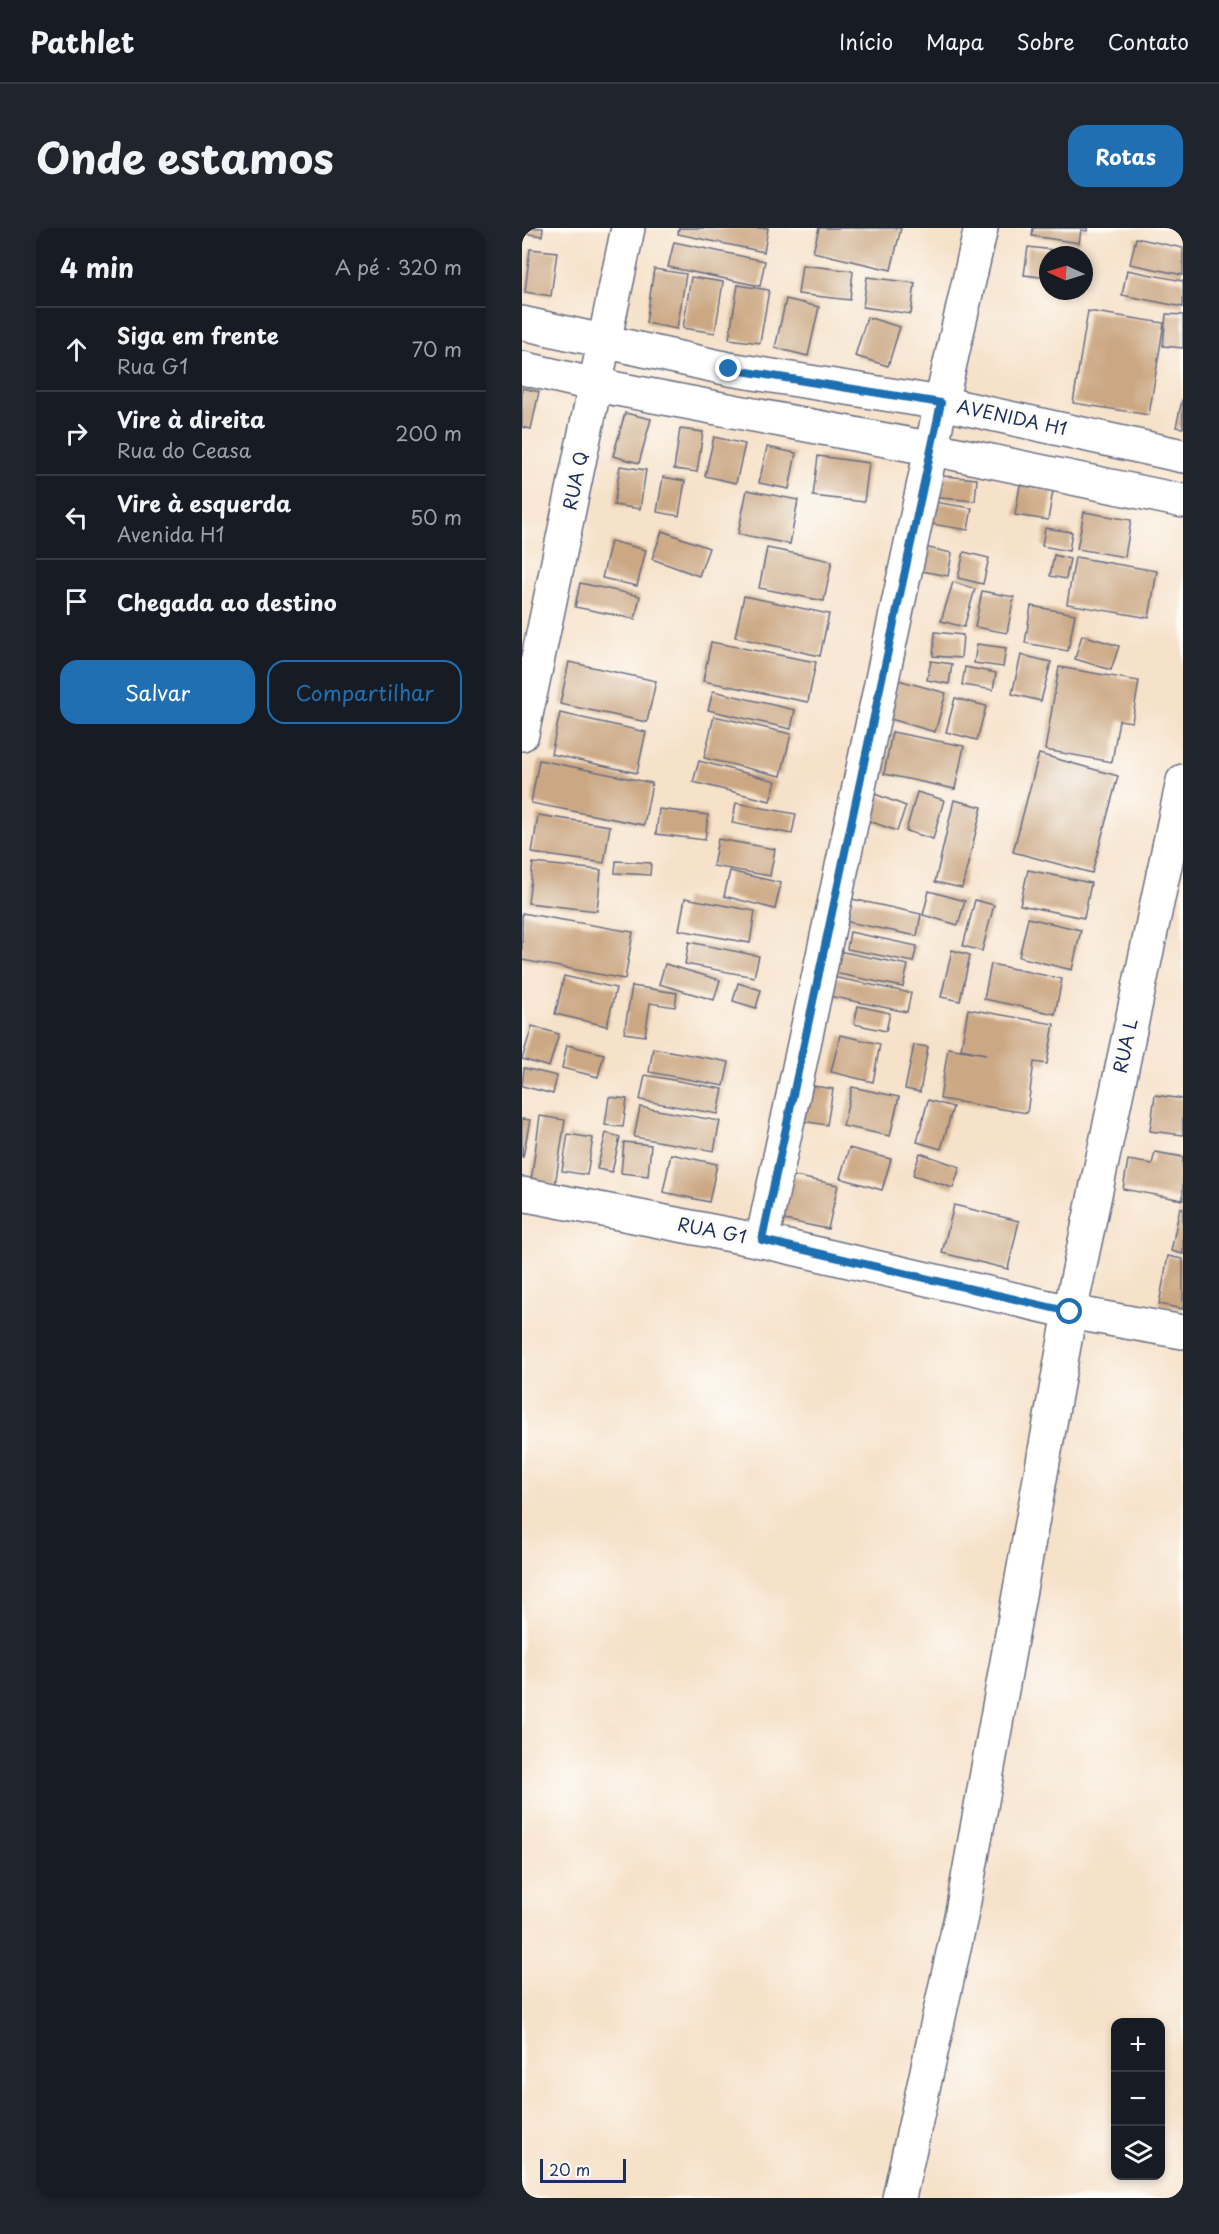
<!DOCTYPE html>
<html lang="pt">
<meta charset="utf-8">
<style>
:root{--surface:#171b24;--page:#20242c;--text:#f1f3f6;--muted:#9ea1a6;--line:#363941;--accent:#1f6fb2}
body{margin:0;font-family:"Playpen Sans",sans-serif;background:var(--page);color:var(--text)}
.controls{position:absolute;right:18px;bottom:18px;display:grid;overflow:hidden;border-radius:12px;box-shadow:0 3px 9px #0003}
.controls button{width:54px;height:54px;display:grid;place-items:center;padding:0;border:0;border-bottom:2px solid var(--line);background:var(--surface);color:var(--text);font:30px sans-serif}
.compass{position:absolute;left:517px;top:18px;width:54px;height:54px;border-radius:50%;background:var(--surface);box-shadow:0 3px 9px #0003;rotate:274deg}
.scale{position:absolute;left:18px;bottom:15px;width:86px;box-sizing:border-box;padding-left:6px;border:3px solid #1b2f5e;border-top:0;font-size:16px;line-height:21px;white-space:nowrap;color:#1b2f5e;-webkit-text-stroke:4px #fdfcf7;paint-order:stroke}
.stop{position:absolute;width:18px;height:18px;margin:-14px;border:4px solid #1f6fb2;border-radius:50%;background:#fff}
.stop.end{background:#1f6fb2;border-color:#fff;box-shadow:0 2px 6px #0008}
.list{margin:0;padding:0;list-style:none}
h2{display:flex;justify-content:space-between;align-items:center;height:78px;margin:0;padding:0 24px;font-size:26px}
h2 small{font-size:20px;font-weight:400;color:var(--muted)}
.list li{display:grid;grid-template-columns:39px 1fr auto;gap:18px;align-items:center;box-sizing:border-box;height:84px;padding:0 24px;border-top:2px solid var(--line)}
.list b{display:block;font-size:22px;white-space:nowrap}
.list p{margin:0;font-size:20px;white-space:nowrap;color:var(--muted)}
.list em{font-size:20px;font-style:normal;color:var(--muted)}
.actions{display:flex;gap:12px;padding:18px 24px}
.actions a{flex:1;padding:14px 0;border:2px solid var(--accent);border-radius:18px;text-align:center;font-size:21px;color:var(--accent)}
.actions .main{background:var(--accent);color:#fff}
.icon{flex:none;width:33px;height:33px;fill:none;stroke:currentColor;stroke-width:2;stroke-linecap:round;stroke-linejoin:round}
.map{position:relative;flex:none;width:661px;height:1970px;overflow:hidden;border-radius:18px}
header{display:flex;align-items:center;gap:36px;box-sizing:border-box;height:84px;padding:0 30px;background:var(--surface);border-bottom:2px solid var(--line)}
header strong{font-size:28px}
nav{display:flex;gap:33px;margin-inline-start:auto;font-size:21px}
.intro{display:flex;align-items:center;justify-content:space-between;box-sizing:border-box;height:144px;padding:0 36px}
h1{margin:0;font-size:42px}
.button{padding:15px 27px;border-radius:18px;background:var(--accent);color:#fff;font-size:21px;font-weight:700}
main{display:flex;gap:36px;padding:0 36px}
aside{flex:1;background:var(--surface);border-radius:18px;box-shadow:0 3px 9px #0003}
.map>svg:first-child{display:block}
</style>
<header>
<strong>Pathlet</strong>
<nav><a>Início</a><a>Mapa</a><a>Sobre</a><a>Contato</a></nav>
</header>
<div class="intro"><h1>Onde estamos</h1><a class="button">Rotas</a></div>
<main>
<aside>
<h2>4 min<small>A pé · 320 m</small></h2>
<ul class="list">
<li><svg class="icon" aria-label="ahead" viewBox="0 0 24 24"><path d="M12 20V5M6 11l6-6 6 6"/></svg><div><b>Siga em frente</b><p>Rua G1</p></div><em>70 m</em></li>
<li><svg class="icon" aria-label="right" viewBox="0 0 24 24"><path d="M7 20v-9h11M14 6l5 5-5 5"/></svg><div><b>Vire à direita</b><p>Rua do Ceasa</p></div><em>200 m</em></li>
<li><svg class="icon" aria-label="left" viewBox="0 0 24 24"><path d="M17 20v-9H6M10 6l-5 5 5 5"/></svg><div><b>Vire à esquerda</b><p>Avenida H1</p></div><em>50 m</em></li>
<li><svg class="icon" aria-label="arrive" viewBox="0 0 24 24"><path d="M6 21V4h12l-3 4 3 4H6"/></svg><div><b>Chegada ao destino</b></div></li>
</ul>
<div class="actions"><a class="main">Salvar</a><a>Compartilhar</a></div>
</aside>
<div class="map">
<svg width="661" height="1970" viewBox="0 0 661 1970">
<rect width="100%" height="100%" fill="#fdfcf7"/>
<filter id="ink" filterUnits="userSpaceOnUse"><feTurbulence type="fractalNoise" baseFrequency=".0167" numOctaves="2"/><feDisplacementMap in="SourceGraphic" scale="12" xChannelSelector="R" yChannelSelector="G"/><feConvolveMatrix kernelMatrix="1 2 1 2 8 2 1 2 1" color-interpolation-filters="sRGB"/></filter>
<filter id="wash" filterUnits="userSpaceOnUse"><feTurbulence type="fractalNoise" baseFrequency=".008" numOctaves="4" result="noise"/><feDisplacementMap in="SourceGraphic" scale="24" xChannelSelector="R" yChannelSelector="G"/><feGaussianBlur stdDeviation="1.35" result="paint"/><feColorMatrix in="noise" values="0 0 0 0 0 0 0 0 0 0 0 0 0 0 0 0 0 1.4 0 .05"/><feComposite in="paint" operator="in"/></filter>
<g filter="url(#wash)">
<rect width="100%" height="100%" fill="#f6e1c9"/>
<g id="blocks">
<g fill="#cba783">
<polygon points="0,0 21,0 20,8 0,5"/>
<polygon points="157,0 246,0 242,24 156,6"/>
<polygon points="297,0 379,0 369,42 291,24"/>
<polygon points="511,0 566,0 565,3 559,2 557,15 510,8"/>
<polygon points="614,10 661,20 661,47 608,36"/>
<polygon points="152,14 243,33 238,58 146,39"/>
<polygon points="506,19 539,23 538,27 526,27 526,50 502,47"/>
<polygon points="8,21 35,24 29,68 3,64"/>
<polygon points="280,37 331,43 328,72 276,66"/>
<polygon points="132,41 164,46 155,101 124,95"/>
<polygon points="605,42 661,53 661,79 600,67"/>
<polygon points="169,49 201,54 193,105 161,100"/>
<polygon points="345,49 393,55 389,86 341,79"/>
<polygon points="216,57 247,62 238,115 207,111"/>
<polygon points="264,71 297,79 286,128 253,120"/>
<polygon points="566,83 642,95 627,187 551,175"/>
<polygon points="644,86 661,87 661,120 641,118"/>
<polygon points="345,89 378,99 366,138 333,128"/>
<polygon points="0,160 17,164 9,201 0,199"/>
<polygon points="660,172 661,172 661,200 654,199"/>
<polygon points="103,185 129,191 117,235 91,228"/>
<polygon points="158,201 181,204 175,244 152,241"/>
<polygon points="192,209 223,216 214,255 183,248"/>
<polygon points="245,219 274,225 267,261 237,255"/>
<polygon points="296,228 347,235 342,274 291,268"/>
<polygon points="98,238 124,242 118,281 92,277"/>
<polygon points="409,247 455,251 453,273 407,269"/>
<polygon points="141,249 163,253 157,288 135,284"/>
<polygon points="498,257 531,263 526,292 493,287"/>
<polygon points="225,262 276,272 268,316 216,306"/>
<polygon points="406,273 450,280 446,302 403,295"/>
<polygon points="562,284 609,292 603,329 555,321"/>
<polygon points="523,300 550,304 547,323 520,318"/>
<polygon points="140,303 187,320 177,348 130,331"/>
<polygon points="89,313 124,322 115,358 80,350"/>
<polygon points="397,318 430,325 426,348 393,342"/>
<polygon points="245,320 310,333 302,373 237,360"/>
<polygon points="442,324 467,330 461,356 436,350"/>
<polygon points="532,327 548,331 544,351 528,348"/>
<polygon points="553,329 635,343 627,390 545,376"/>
<polygon points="431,354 453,361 442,399 419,393"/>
<polygon points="58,355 118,368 113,391 53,379"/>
<polygon points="460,363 492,369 485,405 453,399"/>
<polygon points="222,368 307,386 298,428 213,409"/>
<polygon points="509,378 553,386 546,423 503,415"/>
<polygon points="413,404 441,407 439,430 411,428"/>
<polygon points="560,407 597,418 589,442 553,431"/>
<polygon points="189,414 294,434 286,474 181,453"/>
<polygon points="455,416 484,420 481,439 452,435"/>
<polygon points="499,427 529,434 519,473 490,466"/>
<polygon points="409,433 430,436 427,456 405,452"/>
<polygon points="47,434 134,453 125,494 38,476"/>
<polygon points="443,439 474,445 471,462 440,457"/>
<polygon points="537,439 617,453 610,494 597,492 590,534 523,522"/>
<polygon points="376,452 424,465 413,504 365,490"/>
<polygon points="191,463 273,482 269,501 186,482"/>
<polygon points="433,470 464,478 455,512 424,504"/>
<polygon points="38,485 124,504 115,545 29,526"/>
<polygon points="192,488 269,506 259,548 182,530"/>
<polygon points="370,504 442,518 433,561 362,546"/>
<polygon points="517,526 596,548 570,645 491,624"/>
<polygon points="17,532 130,555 122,597 9,575"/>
<polygon points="177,533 254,553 248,573 171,554"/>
<polygon points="395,564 422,572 411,611 384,603"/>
<polygon points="353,566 384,578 375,603 344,592"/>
<polygon points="432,572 460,579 440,660 413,654"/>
<polygon points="214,575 274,586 270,606 210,595"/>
<polygon points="137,581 186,587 183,612 134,606"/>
<polygon points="16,587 88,598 82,635 10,625"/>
<polygon points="196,611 253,621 248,648 191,638"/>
<polygon points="94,633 129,635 128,647 93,645"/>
<polygon points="11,635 79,642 75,683 6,675"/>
<polygon points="506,642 569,655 562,690 498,677"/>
<polygon points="208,643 259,655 253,681 202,668"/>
<polygon points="407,663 443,673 436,697 401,687"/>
<polygon points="163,670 233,683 228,715 157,702"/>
<polygon points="330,671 399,686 395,708 326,694"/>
<polygon points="453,672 472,677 460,723 441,718"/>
<polygon points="0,685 111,704 103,751 0,732"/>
<polygon points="506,690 559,702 550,742 497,729"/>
<polygon points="328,704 395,718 391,734 325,721"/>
<polygon points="167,714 237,728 232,749 163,736"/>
<polygon points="430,722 448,727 438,773 419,769"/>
<polygon points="316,723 386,737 381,759 312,745"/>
<polygon points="143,736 198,752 192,772 137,756"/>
<polygon points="469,736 540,751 533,786 462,771"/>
<polygon points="42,748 94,760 85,798 33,786"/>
<polygon points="306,748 389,765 385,784 302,767"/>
<polygon points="216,755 239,762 234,780 211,773"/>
<polygon points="110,758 155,765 153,779 128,775 123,808 102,805"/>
<polygon points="336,778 368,785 364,803 332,796"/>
<polygon points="446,781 532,796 525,836 512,834 505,885 418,871 426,820 464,826 439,821"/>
<polygon points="10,798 37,806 27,839 0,831"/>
<polygon points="318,807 358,816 351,854 309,844"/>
<polygon points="45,817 82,826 76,849 40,840"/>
<polygon points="392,817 406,819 398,864 383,861"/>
<polygon points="131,820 207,834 202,858 127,844"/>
<polygon points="2,840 35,848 31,866 0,858"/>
<polygon points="123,847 201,861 196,886 118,872"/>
<polygon points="278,856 311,861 305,897 273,892"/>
<polygon points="330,859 377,869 368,908 321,898"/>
<polygon points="633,867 661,871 661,907 628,903"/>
<polygon points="87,869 105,871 101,899 83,897"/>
<polygon points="406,872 431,879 419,921 395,914"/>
<polygon points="118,879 198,893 192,923 112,909"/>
<polygon points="18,888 43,892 33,957 9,953"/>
<polygon points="0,891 8,892 1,929 0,929"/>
<polygon points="84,905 98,909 90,944 75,941"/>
<polygon points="46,906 71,910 65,947 40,943"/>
<polygon points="102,914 129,917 126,948 99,945"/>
<polygon points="327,920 369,931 360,962 318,950"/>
<polygon points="633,924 661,929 661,972 601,961 606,932 630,936"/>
<polygon points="398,925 438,939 431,960 391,947"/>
<polygon points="149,926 195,936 187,974 141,964"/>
<polygon points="262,946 316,957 306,1001 253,990"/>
<polygon points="432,977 497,993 486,1041 420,1025"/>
<polygon points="658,980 661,980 661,1026 649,1023"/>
<polygon points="646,1028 661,1031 661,1081 637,1076"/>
</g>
</g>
</g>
<g filter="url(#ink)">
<use href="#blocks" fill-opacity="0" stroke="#686d83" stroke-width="1.5"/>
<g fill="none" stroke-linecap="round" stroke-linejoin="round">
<g stroke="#686d83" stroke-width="36">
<g id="minor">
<polyline points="0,95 207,141 419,175 661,228"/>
<polyline points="0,140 74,157 411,221 661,273"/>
<polyline points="0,506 106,0"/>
<polyline points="0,966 240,1013 548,1084 661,1104"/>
<polyline points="240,1013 419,175 459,0"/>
<polyline points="377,1970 440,1684 548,1084 661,553"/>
</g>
</g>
<use href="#minor" stroke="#fff" stroke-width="33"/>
</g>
</g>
<g fill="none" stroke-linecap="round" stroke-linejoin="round" filter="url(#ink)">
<polyline stroke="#1f6fb2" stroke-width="8" points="207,141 419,175 240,1012 548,1084"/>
</g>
<g text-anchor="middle" stroke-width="6" stroke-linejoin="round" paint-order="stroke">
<g font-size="18" fill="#1b2f5e" stroke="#fdfcf7">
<text transform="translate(490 190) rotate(12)" y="6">AVENIDA H1</text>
<text transform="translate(54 253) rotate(-78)" y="6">RUA Q</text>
<text transform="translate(604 818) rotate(-78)" y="6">RUA L</text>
<text transform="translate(190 1003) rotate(11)" y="6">RUA G1</text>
</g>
</g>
</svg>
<div class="controls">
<button>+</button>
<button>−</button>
<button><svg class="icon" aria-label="layers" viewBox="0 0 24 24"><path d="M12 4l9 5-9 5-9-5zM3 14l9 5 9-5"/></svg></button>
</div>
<svg class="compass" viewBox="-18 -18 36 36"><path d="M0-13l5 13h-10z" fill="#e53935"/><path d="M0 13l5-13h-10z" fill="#9ea1a6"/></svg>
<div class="scale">20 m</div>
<div class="stop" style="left:548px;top:1084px"></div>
<div class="stop end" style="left:207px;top:141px"></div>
</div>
</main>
